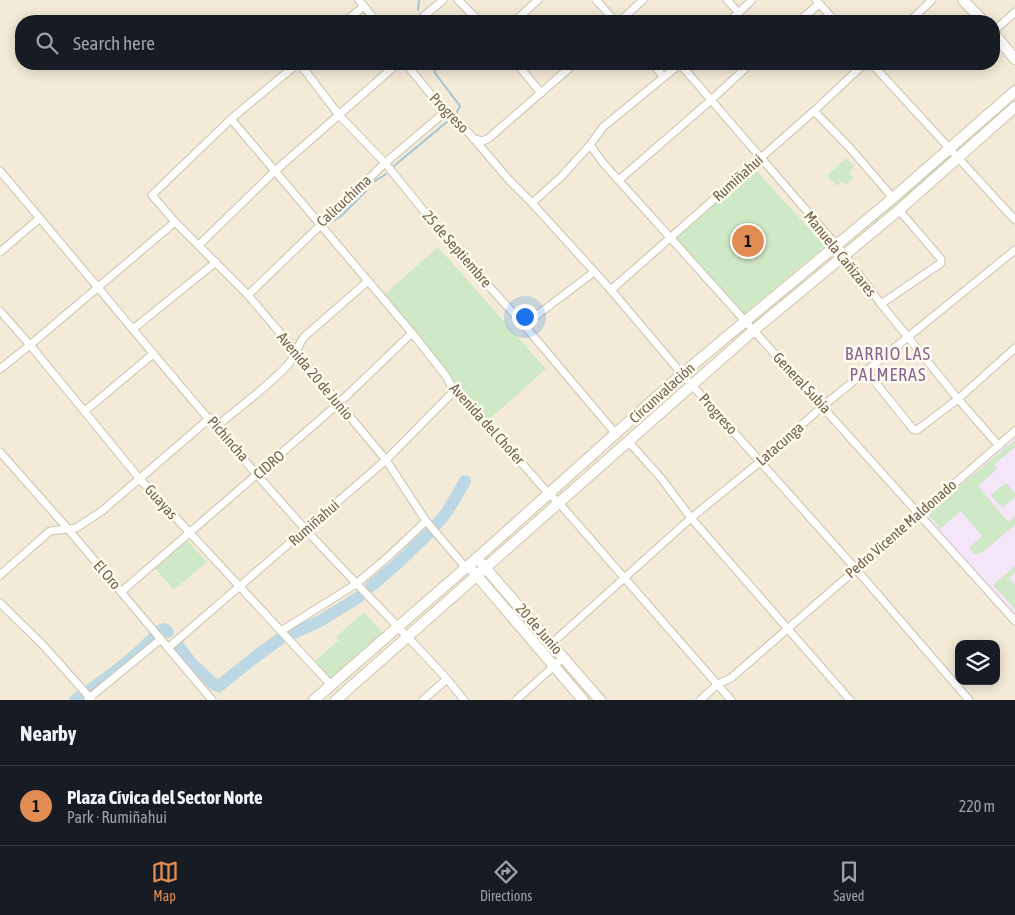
<!DOCTYPE html>
<meta charset="utf-8">
<style>
:root{--surface:#171b24;--page:#20242c;--text:#f1f3f6;--muted:#9ea1a6;--line:#363941;--accent:#e08c53}
body{margin:0;font-family:"Asap Condensed",sans-serif;background:var(--page);color:var(--text)}
.controls{position:absolute;right:15px;bottom:15px;display:grid;overflow:hidden;border-radius:10px;box-shadow:0 2px 12px #0003}
.controls button{width:45px;height:45px;display:grid;place-items:center;padding:0;border:0;border-bottom:1px solid var(--line);background:var(--surface);color:var(--text);font:25px sans-serif}
.you{position:absolute;left:524px;top:316px;width:18px;height:18px;margin:-12px;border:4px solid #fff;border-radius:50%;background:#1a73e8;box-shadow:0 0 0 8px #1a73e833}
.badge{display:grid;place-items:center;width:32px;height:32px;border-radius:50%;background:var(--accent);color:#111;font-size:16px;font-weight:700}
.pin{position:absolute;translate:-50% -50%;border:2px solid #fff;box-shadow:0 1px 5px #0006}
.list{margin:0;padding:0;list-style:none}
h2{display:flex;justify-content:space-between;align-items:center;height:65px;margin:0;padding:0 20px;font-size:21px}
h2 small{font-size:16px;font-weight:400;color:var(--muted)}
.list li{display:grid;grid-template-columns:32px 1fr auto;gap:15px;align-items:center;box-sizing:border-box;height:80px;padding:0 20px;border-top:1px solid var(--line)}
.list b{display:block;font-size:19px;white-space:nowrap}
.list p{margin:0;font-size:16px;white-space:nowrap;color:var(--muted)}
.list em{font-size:16px;font-style:normal;color:var(--muted)}
.icon{flex:none;width:28px;height:28px;fill:none;stroke:currentColor;stroke-width:2;stroke-linecap:round;stroke-linejoin:round}
.map{position:relative;flex:none;width:1015px;height:700px;overflow:hidden}
.search{position:absolute;background:var(--surface);box-shadow:0 2px 12px #0003;left:15px;right:15px;top:15px;height:55px;display:flex;align-items:center;gap:12px;box-sizing:border-box;padding:0 18px;border-radius:20px;color:var(--muted);font-size:19px}
.sheet{height:145px;background:var(--surface)}
nav{display:flex;justify-content:space-around;align-items:center;box-sizing:border-box;height:70px;border-top:1px solid var(--line);background:var(--surface);font-size:14px;color:var(--muted)}
nav a{display:grid;justify-items:center;gap:2px}
nav .on{color:var(--accent)}
.map>svg:first-child{display:block}
</style>
<div class="map">
<svg width="1015" height="700" viewBox="0 0 1015 700">
<rect width="100%" height="100%" fill="#fcf8e8"/>
<path fill="#f3ebd7" fill-rule="evenodd" d="M0 0H1015V700H0ZM21 21H994V64H21ZM959 644H996V681H959Z"/>
<polygon fill="#f5e5f8" points="1015,438 1015,618 923,518"/>
<g fill="#cfe9c7">
<polygon points="947,153 953,158 847,244 843,239"/>
<polygon points="846,158 854,167 849,173 854,178 847,185 842,182 837,186 827,176"/>
<polygon points="753,167 825,246 743,315 673,239"/>
<polygon points="438,247 546,369 485,423 451,387 448,374 385,294"/>
<polygon points="1015,440 1015,447 994,465 997,469 978,486 1008,522 1015,516 1015,525 984,551 975,555 969,548 982,536 961,511 940,529 927,513"/>
<polygon points="1006,483 1015,493 1015,497 1002,508 991,495"/>
<polygon points="186,539 207,562 174,590 153,566"/>
<polygon points="1015,566 1015,573 1009,578 1015,584 1015,610 993,585"/>
<polygon points="364,612 383,633 330,678 315,661 338,641 341,644 336,637"/>
</g>
<g fill="none" stroke-linecap="round" stroke-linejoin="round">
<g stroke="#a4c5d6" stroke-width="2">
<polyline points="418,10 419,0"/>
<polyline points="434,64 435,73 438,77 460,106 455,116"/>
<polyline points="394,166 448,121"/>
<polyline points="375,181 386,174"/>
<polyline points="328,224 341,216 366,191"/>
</g>
<g stroke="#bdd8e5" stroke-width="12">
<polyline points="437,524 447,512 465,481"/>
<polyline points="371,586 396,565 429,533"/>
<polyline points="159,631 165,629 168,632"/>
<polyline points="289,635 320,621 359,597"/>
<polyline points="178,645 192,664 215,685 219,686 259,654 280,639"/>
<path d="M91 689C113 674 135 657 153 638"/>
<polyline points="75,700 83,695"/>
</g>
<g stroke="#cdc1af" stroke-width="9">
<g id="street">
<polyline points="359,0 376,21"/>
<polyline points="458,0 479,21"/>
<polyline points="596,0 615,21"/>
<polyline points="727,0 739,13"/>
<polyline points="816,0 835,21"/>
<polyline points="346,21 364,6"/>
<polyline points="418,21 443,0"/>
<polyline points="515,21 538,0"/>
<polyline points="620,21 643,0"/>
<polyline points="730,21 752,0"/>
<polyline points="799,21 819,4"/>
<polyline points="910,21 932,0"/>
<polyline points="994,31 1015,12"/>
<polyline points="297,64 231,119 152,195 175,222 248,295 297,353 386,460 426,521 466,568"/>
<polyline points="300,64 339,115 385,163 449,242 524,325 616,434"/>
<polyline points="406,64 445,112 469,133 509,180 532,203 611,290 682,374 855,568 969,700"/>
<polyline points="517,64 541,93"/>
<polyline points="652,64 664,77"/>
<polyline points="680,64 844,254 881,304 958,399 999,446"/>
<polyline points="872,64 1015,220"/>
<polyline points="814,111 850,148 893,198"/>
<polyline points="231,119 412,333 446,376 454,391 490,427 548,493 559,503 731,700"/>
<polyline points="474,139 483,141 489,138 574,64"/>
<polyline points="590,145 604,164 1015,621"/>
<path d="M0 171C102 291 201 414 307 531 353 581 401 629 447 679L464 700"/>
<polyline points="619,180 710,101 750,64"/>
<polyline points="532,203 561,177 590,145 603,127 680,64"/>
<polyline points="199,245 275,171 397,64"/>
<polyline points="0,252 40,218"/>
<polyline points="611,290 814,111 864,64"/>
<polyline points="248,295 385,163 445,112"/>
<polyline points="881,304 941,263 941,259 899,210"/>
<polyline points="0,311 30,345 139,478 331,685"/>
<polyline points="524,325 594,272"/>
<polyline points="133,329 216,262"/>
<polyline points="0,369 30,345 175,222"/>
<polyline points="867,372 913,429 917,430 958,399 1015,348"/>
<polyline points="85,411 153,354"/>
<path d="M216 427C238 408 266 388 286 367 296 357 296 348 304 337L368 281"/>
<polyline points="628,441 661,478 691,518 850,700"/>
<polyline points="0,452 68,529 212,700"/>
<polyline points="0,575 50,531 76,528 102,511 210,418"/>
<polyline points="121,592 338,404 412,333"/>
<polyline points="0,603 43,645 92,700"/>
<polyline points="281,631 356,584 389,556 426,521"/>
<polyline points="551,644 691,518 761,461 823,406 1015,250"/>
<polyline points="168,648 386,460 454,391"/>
<polyline points="88,699 161,639"/>
<polyline points="423,700 447,679"/>
<polyline points="516,700 563,658"/>
<polyline points="700,700 718,684 731,678 1015,431"/>
</g>
</g>
<g stroke="#d0c3ac" stroke-width="12">
<g id="secondary">
<polyline points="963,0 983,21"/>
<polyline points="994,34 1015,59"/>
<polyline points="481,563 600,700"/>
<polyline points="472,570 583,700"/>
<polyline points="314,700 477,558 682,374 893,198 1015,91"/>
<polyline points="336,700 753,331 899,210 1015,107"/>
</g>
</g>
<use href="#street" stroke="#fff" stroke-width="7"/>
<use href="#secondary" stroke="#fff" stroke-width="10"/>
</g>
<g text-anchor="middle" stroke-width="5" stroke-linejoin="round" paint-order="stroke">
<g font-size="15" fill="#75624d" stroke="#fefbef">
<text transform="translate(449 113) rotate(46)" y="5">Progreso</text>
<text transform="translate(738 178) rotate(-42)" y="5">Rumiñahui</text>
<text transform="translate(344 201) rotate(-43)" y="5">Calicuchima</text>
<text transform="translate(457 249) rotate(49)" y="5">25 de Septiembre</text>
<text transform="translate(840 254) rotate(51)" y="5">Manuela Cañizares</text>
<text transform="translate(315 376) rotate(50)" y="5">Avenida 20 de Junio</text>
<text transform="translate(802 383) rotate(47)" y="5">General Subía</text>
<text transform="translate(662 393) rotate(-42)" y="5">Circunvalación</text>
<text transform="translate(718 414) rotate(48)" y="5">Progreso</text>
<text transform="translate(487 424) rotate(48)" y="5">Avenida del Chofer</text>
<text transform="translate(228 439) rotate(49)" y="5">Pichincha</text>
<text transform="translate(780 444) rotate(-41)" y="5">Latacunga</text>
<text transform="translate(269 465) rotate(-41)" y="5">CIDRO</text>
<text transform="translate(161 502) rotate(48)" y="5">Guayas</text>
<text transform="translate(314 523) rotate(-41)" y="5">Rumiñahui</text>
<text transform="translate(901 529) rotate(-41)" y="5">Pedro Vicente Maldonado</text>
<text transform="translate(107 575) rotate(49)" y="5">El Oro</text>
<text transform="translate(539 629) rotate(49)" y="5">20 de Junio</text>
</g>
<g font-size="18" letter-spacing="1" fill="#8b6591" stroke="#fefbef">
<text x="888" y="360">BARRIO LAS<tspan x="888" dy="21">PALMERAS</tspan></text>
</g>
</g>
</svg>
<div class="controls">
<button><svg class="icon" aria-label="layers" viewBox="0 0 24 24"><path d="M12 4l9 5-9 5-9-5zM3 14l9 5 9-5"/></svg></button>
</div>
<div class="you"></div>
<div class="pin badge" style="left:748px;top:241px">1</div>
<div class="search"><svg class="icon" aria-label="search" viewBox="0 0 24 24"><circle cx="10" cy="10" r="6"/><path d="M15 15l6 6"/></svg>Search here</div>
</div>
<section class="sheet">
<h2>Nearby<small></small></h2>
<ul class="list">
<li><span class="badge">1</span><div><b>Plaza Cívica del Sector Norte</b><p>Park · Rumiñahui</p></div><em>220 m</em></li>
</ul>
</section>
<nav>
<a class="on"><svg class="icon" aria-label="map" viewBox="0 0 24 24"><path d="M3 6l6-2 6 2 6-2v14l-6 2-6-2-6 2zM9 4v14M15 6v14"/></svg>Map</a>
<a><svg class="icon" aria-label="directions" viewBox="0 0 24 24"><path d="M12 3l9 9-9 9-9-9zM9 14v-3h6M13 9l2 2-2 2"/></svg>Directions</a>
<a><svg class="icon" aria-label="saved" viewBox="0 0 24 24"><path d="M7 4h10v16l-5-4-5 4z"/></svg>Saved</a>
</nav>
